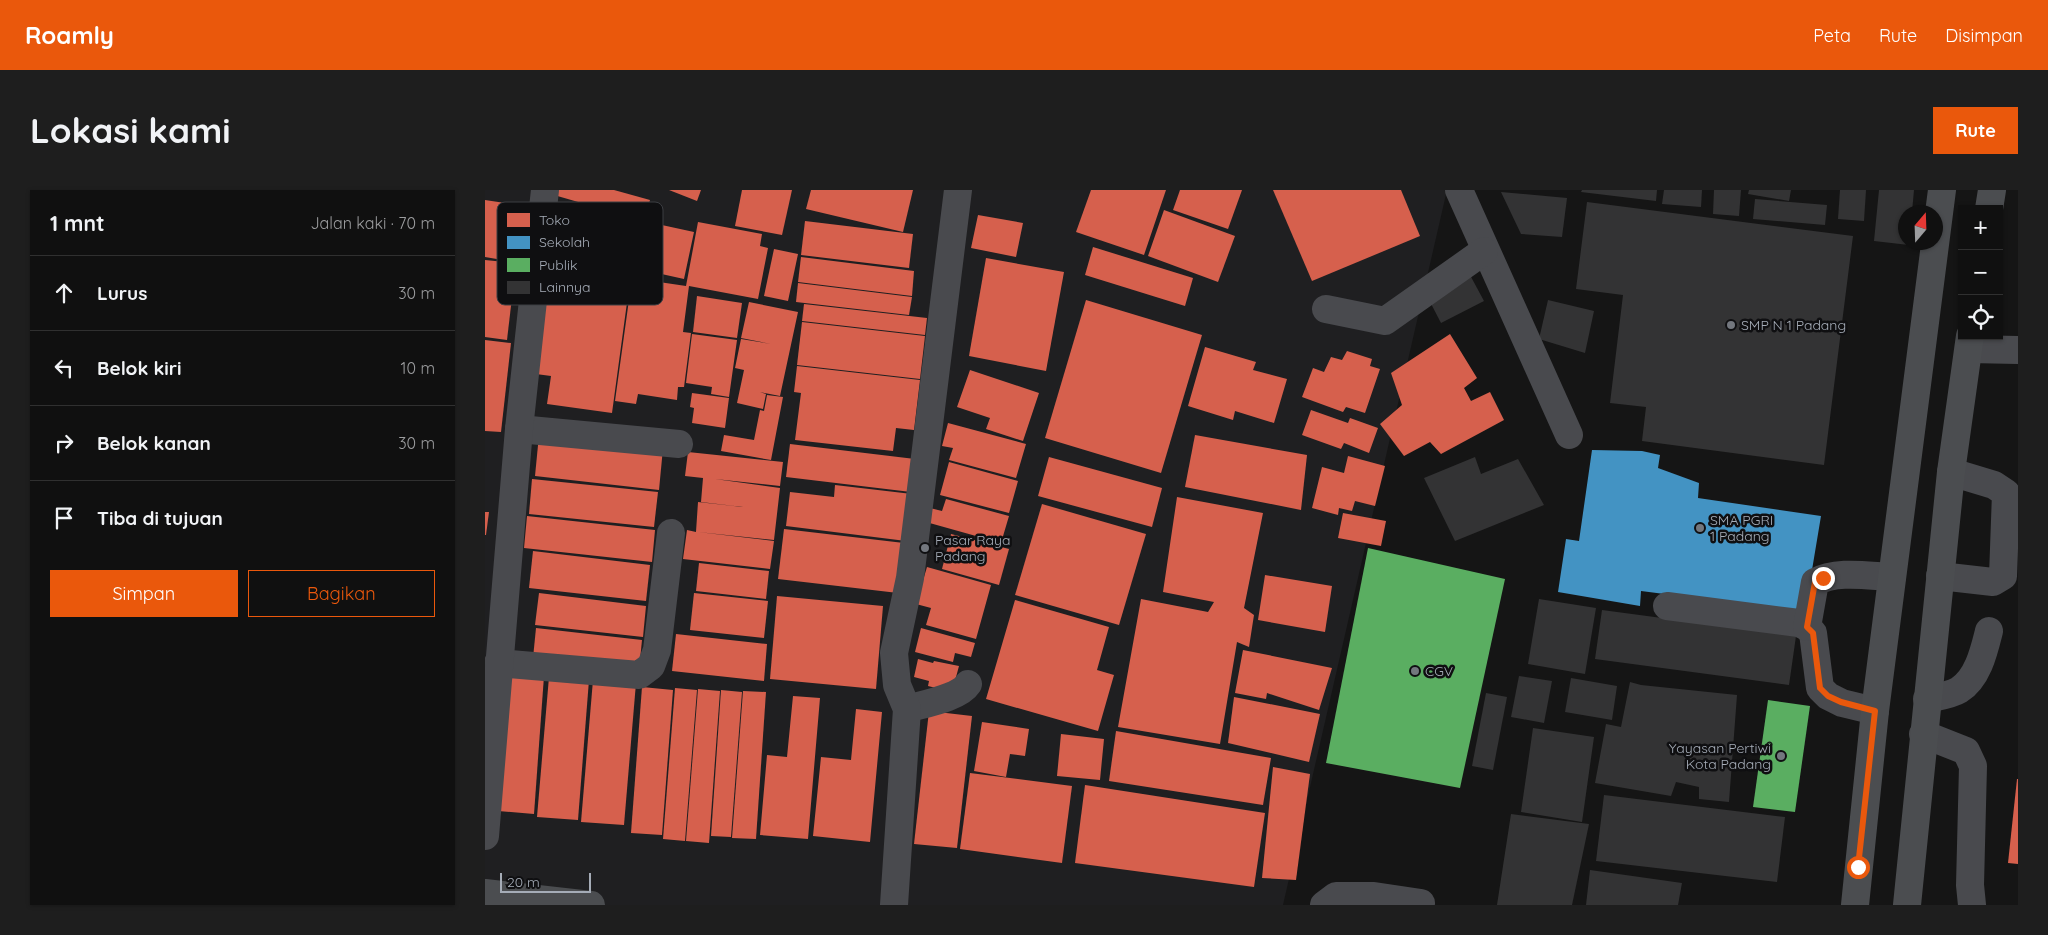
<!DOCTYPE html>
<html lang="id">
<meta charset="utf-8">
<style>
:root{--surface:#101010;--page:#1e1e1e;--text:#f1f3f6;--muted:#9c9d9f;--line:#303030;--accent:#ea580c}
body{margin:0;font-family:Quicksand,sans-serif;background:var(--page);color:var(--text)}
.controls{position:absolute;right:15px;top:15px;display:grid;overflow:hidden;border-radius:0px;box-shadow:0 1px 4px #0004}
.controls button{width:45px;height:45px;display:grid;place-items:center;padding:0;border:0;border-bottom:1px solid var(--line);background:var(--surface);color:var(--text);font:25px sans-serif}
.compass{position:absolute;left:1413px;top:15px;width:45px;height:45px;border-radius:50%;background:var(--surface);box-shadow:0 1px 4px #0004;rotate:19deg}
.scale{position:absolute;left:15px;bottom:12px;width:91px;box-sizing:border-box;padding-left:5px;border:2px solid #a5acb7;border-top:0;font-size:14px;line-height:18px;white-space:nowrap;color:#a5acb7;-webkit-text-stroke:4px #0f0f11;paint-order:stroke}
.stop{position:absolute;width:15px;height:15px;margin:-11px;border:4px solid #ea580c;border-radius:50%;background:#fff}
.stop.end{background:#ea580c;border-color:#fff;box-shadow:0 1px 5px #0008}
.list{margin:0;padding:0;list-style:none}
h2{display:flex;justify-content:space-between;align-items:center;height:65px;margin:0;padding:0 20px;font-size:21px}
h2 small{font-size:16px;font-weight:400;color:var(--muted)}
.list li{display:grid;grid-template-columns:32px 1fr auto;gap:15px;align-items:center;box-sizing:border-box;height:75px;padding:0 20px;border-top:1px solid var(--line)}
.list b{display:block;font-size:19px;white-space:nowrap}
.list em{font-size:16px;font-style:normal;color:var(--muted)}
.actions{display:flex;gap:10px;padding:15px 20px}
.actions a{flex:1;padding:11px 0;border:1px solid var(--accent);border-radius:0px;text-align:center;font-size:18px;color:var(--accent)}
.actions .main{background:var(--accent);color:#fff}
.icon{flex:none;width:28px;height:28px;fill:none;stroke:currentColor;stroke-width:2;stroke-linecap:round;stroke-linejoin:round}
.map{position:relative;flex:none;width:1533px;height:715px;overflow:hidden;border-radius:0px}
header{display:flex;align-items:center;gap:30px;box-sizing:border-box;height:70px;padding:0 25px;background:var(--accent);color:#fff}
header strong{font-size:24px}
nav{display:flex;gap:28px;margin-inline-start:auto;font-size:18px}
.intro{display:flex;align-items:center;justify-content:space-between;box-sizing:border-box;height:120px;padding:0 30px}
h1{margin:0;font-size:35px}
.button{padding:12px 22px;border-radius:0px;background:var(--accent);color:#fff;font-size:18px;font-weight:700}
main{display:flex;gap:30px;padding:0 30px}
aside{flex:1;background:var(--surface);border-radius:0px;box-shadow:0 1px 4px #0004}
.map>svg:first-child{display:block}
</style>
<header>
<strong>Roamly</strong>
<nav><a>Peta</a><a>Rute</a><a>Disimpan</a></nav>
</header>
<div class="intro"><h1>Lokasi kami</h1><a class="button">Rute</a></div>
<main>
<aside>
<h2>1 mnt<small>Jalan kaki · 70 m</small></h2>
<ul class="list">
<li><svg class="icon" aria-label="ahead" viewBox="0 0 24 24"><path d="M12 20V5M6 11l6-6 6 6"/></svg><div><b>Lurus</b></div><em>30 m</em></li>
<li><svg class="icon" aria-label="left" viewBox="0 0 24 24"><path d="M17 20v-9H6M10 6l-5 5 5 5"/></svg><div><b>Belok kiri</b></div><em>10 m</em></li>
<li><svg class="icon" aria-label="right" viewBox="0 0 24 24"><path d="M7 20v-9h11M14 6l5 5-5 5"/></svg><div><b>Belok kanan</b></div><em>30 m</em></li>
<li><svg class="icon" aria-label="arrive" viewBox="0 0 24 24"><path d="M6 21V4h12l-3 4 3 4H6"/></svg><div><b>Tiba di tujuan</b></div></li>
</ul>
<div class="actions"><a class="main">Simpan</a><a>Bagikan</a></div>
</aside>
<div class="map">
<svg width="1533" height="715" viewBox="0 0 1533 715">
<rect width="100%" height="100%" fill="#151515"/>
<polygon fill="#1f1f21" points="0,0 962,0 798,715 0,715"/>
<g fill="#d6604d">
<polygon points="63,0 129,0 165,10 159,31 62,3"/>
<polygon points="184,0 216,0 212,11"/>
<polygon points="257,0 307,0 297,45 250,36"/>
<polygon points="326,0 428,0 418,42 321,19"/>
<polygon points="606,0 681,0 659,65 591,42"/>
<polygon points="695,0 757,0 743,39 688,20"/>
<polygon points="788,0 916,0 935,46 827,91"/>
<polygon points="0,10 39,16 30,72 0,67"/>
<polygon points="94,17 209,42 199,89 100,67 99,75 63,68 65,60 84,64"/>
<polygon points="679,20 750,46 733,92 663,66"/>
<polygon points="493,25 538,33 531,67 486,58"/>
<polygon points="320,31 428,44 424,78 316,65"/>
<polygon points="213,32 277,44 275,56 283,58 273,109 204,96 198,142 206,143 199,197 193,197 192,210 153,204 151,214 130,211 147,88 201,96"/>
<polygon points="608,57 708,88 700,116 600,85"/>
<polygon points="289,59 313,64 303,111 279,106"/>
<polygon points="316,67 429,81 427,106 313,92"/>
<polygon points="501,68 579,82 561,181 484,166"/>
<polygon points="0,70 31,73 22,150 0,147"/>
<polygon points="66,72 146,83 127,223 62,214 66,186 51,184"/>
<polygon points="313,93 427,107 424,125 311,112"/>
<polygon points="212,106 257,113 252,148 208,142"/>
<polygon points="601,110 717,145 676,283 560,248"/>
<polygon points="264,112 313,122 295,206 275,202 281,204 278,219 252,213 259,180 250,178 256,149 286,154 256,148"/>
<polygon points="319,114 442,128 440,145 317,131"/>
<polygon points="317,132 440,146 435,189 312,175"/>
<polygon points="207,144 252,150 244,207 226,204 227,197 201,193"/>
<polygon points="965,144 992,188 979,198 986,211 1005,202 1019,230 956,264 945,252 919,266 895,234 917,215 906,183"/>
<polygon points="0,150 26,153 16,242 0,241"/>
<polygon points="720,157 771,172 768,180 802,189 789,233 750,221 748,230 703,216"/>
<polygon points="862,161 887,169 885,176 895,179 880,223 861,217 858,222 817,207 828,178 839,182 846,167 857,170"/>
<polygon points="312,176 435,190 429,240 411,238 408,261 310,250 316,203 309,202"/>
<polygon points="485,180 554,203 538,251 501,239 505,228 472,217"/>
<polygon points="207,203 244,208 240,238 207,233 209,218 205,217"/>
<polygon points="282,205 298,207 286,270 236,261 239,245 269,250 275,220 279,221"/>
<polygon points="826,220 863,233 865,228 893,238 884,263 859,253 856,259 817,245"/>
<polygon points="463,233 541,254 531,288 464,270 468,258 457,256"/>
<polygon points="54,245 178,258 174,300 50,286"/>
<polygon points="710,245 822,265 816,320 700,297"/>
<polygon points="305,254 430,269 426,302 301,287"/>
<polygon points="203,262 298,272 295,296 230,289 295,298 289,350 213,342 289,351 285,379 198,369 202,340 211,342 213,312 258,317 216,312 218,288 200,286"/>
<polygon points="863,266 900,276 890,316 870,311 867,321 854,318 853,325 827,318 837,277 859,283"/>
<polygon points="564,267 677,298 667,337 553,306"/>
<polygon points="464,272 533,291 524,323 455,305"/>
<polygon points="47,289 173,302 169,337 44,324"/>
<polygon points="350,295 427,304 421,351 301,336 305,302 349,307"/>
<polygon points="692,307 778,323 759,418 769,425 764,457 752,452 735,554 633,537 656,409 723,422 729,412 678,402"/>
<polygon points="461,309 524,326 516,353 441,332 445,318 457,321"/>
<polygon points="557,314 661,344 634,435 530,405"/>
<polygon points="0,322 4,322 1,345 0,345"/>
<polygon points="858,323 901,331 896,356 853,348"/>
<polygon points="42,326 170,340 167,372 39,358"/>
<polygon points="299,339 419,353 413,403 293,389"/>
<polygon points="466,344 524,359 514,395 457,379"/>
<polygon points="48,361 165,375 161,411 44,398"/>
<polygon points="214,373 284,381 281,409 211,401"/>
<polygon points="442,377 506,395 491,449 441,435 446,418 431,414"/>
<polygon points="780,385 847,396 840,442 773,430"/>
<polygon points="54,403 161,416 158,447 50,435"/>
<polygon points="209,403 283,411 279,448 205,440"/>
<polygon points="292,406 398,416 391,499 285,489"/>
<polygon points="530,410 624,437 612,480 629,485 613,541 501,509"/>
<polygon points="51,438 157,450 154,480 48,468"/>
<polygon points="436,438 490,453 486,467 470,463 468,472 430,462"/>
<polygon points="191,444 282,454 279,491 187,481"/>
<polygon points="758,460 847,478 834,520 782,503 781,509 750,503"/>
<polygon points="433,469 448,473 449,471 474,476 467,502 443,496 444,491 429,487"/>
<polygon points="24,482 59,486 49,624 13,621"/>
<polygon points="64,487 104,490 93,630 52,627"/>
<polygon points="108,490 151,493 139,635 96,632"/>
<polygon points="157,497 188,500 177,645 146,643"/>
<polygon points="190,498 212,500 200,651 178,649"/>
<polygon points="213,499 235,501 224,653 201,651"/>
<polygon points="236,500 257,502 246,647 226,646"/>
<polygon points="258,501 281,502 271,649 247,648"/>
<polygon points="308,506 335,508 323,649 275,645 282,565 302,567"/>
<polygon points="749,507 835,524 824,572 743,553"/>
<polygon points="371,519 397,522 385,652 328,646 336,567 366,570"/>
<polygon points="444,521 487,526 472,658 429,654"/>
<polygon points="497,532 544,539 540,566 525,564 521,587 489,581"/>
<polygon points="631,541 786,568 778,615 624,591"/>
<polygon points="576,544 619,549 615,590 572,586"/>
<polygon points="788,577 825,584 811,690 777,688"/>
<polygon points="485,583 587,596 577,673 475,659"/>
<polygon points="1532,589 1533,589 1533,674 1523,673"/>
<polygon points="600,595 780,623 769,697 590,673"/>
</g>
<polygon fill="#4393c3" points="1107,260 1157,261 1175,265 1173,278 1214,293 1213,308 1336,326 1320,422 1156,401 1155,416 1073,402 1081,349 1094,351"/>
<g fill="#5aae61">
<polygon points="883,358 1020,389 975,598 841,573"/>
<polygon points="1283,510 1325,516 1310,622 1268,617"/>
</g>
<g fill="#333334">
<polygon points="1097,0 1172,0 1171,11 1096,2"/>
<polygon points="1179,0 1217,0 1216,17 1177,14"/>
<polygon points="1229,0 1256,0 1254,26 1228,24"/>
<polygon points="1264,0 1306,0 1304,11 1263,4"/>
<polygon points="1355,0 1381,0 1379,31 1353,29"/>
<polygon points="1394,0 1429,0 1427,22 1420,22 1420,52 1424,52 1424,55 1389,51"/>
<polygon points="1016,2 1082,8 1077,47 1036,44"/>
<polygon points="1270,9 1342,15 1340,35 1268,29"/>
<polygon points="1102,12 1368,46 1339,275 1157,251 1161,217 1125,213 1138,105 1091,99"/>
<polygon points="985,85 999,111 956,133 942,106"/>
<polygon points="1063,110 1109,121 1100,163 1054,149"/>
<polygon points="990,267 996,284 1033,269 1059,315 970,351 939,288"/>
<polygon points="1054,409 1111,418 1100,484 1043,474"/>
<polygon points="1117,420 1311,446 1304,495 1110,469"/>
<polygon points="1034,486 1067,491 1059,533 1026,527"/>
<polygon points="1086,488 1132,496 1127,530 1080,522"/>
<polygon points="1145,492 1156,495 1252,505 1244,612 1214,609 1214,597 1191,592 1186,606 1110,593 1121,534 1136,537"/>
<polygon points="1001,503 1022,507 1008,580 987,576"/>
<polygon points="1048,538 1109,547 1097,632 1036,622"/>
<polygon points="1119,605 1300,627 1292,692 1111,671"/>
<polygon points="1026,624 1104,634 1087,715 1012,715"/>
<polygon points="1105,680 1197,693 1193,715 1101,715"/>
</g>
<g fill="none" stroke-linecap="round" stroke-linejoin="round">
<g stroke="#494a4e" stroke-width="28">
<polyline points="974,0 1084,245"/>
<polyline points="841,119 900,131 999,61"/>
<polyline points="1484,159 1533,160"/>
<polyline points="34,239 194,254"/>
<polyline points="1455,386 1508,392 1518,386 1521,303 1509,295 1466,282"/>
<polyline points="1182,416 1314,433 1322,437 1328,443 1335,498 1343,506 1357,513 1390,521"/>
<path d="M1322 437 1330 392C1352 380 1383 386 1407 387"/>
<polyline points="13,473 154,485 166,476 172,460 186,343"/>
<path d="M1442 509C1452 507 1466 505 1474 500 1493 488 1499 461 1504 441"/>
<path d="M422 519C438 514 474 508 483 494"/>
<polyline points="1438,544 1481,561 1488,576 1485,695 1487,715"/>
<polyline points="0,646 34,239 60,0"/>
<polyline points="409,715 422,519 412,495 409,463 425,388 473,0"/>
<polyline points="839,715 851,706 889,706 936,713"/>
</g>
<g stroke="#4b4d50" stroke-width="28">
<polyline points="1504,19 1507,0"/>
<polyline points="0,703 106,715"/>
<polyline points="1370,715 1390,521 1457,0"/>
<polyline points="1422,715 1466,282 1485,146"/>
</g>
</g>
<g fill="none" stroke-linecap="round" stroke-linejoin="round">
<polyline stroke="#ea580c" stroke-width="6" points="1338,388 1330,392 1322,437 1328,443 1335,498 1343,506 1356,512 1390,521 1373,677"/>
</g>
<g fill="#73777e" stroke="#0f0f11" stroke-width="2">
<circle cx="1246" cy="135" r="5"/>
<circle cx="1215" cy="338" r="5"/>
<circle cx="440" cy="358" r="5"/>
<circle cx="930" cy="481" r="5"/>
<circle cx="1296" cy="566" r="5"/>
</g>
<g text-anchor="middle" stroke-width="5" stroke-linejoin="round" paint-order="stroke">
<g font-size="14" fill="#a5acb7" stroke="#0f0f11" text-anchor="start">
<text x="1256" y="140">SMP N 1 Padang</text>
<text x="1225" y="335">SMA PGRI<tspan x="1225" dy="16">1 Padang</tspan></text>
<text x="450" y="355">Pasar Raya<tspan x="450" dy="16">Padang</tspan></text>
<text x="940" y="486">CGV</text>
<text x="1286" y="563" text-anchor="end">Yayasan Pertiwi<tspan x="1286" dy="16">Kota Padang</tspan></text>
</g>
</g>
<rect x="12" y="12" width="166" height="103" rx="8" fill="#0f0f11" stroke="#3c3e43" stroke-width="1"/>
<rect x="22" y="23" width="23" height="14" fill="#d6604d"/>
<rect x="22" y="46" width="23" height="13" fill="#4393c3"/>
<rect x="22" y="68" width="23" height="14" fill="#5aae61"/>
<rect x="22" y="91" width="23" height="13" fill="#333334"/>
<g font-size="14" fill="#a5acb7">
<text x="54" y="35">Toko</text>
<text x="54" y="57">Sekolah</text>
<text x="54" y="80">Publik</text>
<text x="54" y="102">Lainnya</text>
</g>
</svg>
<div class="controls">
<button>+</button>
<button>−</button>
<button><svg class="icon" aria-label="locate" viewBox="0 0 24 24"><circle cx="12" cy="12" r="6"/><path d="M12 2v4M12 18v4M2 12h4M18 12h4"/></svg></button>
</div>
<svg class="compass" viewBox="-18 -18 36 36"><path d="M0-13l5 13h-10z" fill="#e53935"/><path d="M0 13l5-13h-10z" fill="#9c9d9f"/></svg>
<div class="scale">20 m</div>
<div class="stop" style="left:1373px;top:677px"></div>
<div class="stop end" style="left:1338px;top:388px"></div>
</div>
</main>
